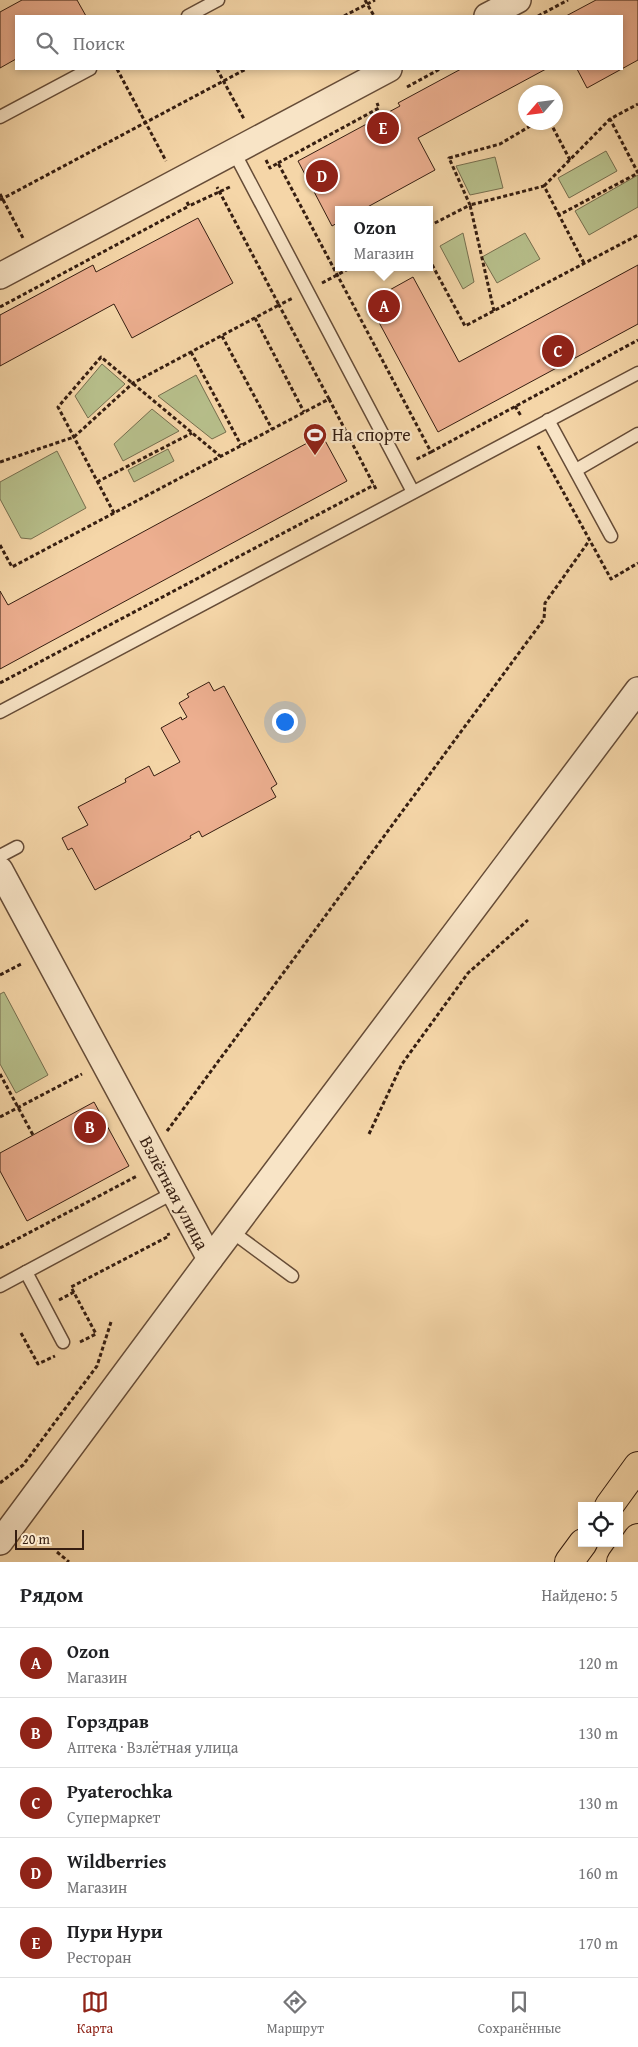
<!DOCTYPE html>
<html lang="ru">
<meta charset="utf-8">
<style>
:root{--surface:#fff;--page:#f2f2f2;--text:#202124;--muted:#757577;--line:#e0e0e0;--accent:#8f2418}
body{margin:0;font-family:"Gentium Book Plus",serif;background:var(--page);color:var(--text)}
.controls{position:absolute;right:15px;bottom:15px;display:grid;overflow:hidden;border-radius:0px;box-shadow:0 2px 8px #0003}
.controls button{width:45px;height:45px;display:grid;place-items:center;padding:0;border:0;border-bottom:1px solid var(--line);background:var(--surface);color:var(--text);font:25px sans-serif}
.compass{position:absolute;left:518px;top:85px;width:45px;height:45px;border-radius:50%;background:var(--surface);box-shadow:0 2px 8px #0003;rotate:242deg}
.scale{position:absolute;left:15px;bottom:12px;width:69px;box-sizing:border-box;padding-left:5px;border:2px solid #361e11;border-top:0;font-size:14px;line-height:18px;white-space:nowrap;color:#361e11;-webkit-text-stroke:4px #f8e4c6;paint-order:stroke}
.you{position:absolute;left:284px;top:721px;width:18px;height:18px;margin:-12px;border:4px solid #fff;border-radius:50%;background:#1a73e8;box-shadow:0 0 0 8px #1a73e833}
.badge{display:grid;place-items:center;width:32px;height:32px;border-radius:50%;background:var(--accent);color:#fff;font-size:16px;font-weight:700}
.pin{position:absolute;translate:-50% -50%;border:2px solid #fff;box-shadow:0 1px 5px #0006}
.popup{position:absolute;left:335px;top:206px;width:98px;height:65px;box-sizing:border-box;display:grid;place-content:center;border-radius:0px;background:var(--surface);filter:drop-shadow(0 1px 4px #0005);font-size:16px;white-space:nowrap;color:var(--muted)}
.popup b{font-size:19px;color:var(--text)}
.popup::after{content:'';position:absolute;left:50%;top:100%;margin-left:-10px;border:10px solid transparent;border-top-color:var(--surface)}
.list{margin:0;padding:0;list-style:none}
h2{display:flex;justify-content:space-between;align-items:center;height:65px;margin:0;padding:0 20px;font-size:21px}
h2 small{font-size:16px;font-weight:400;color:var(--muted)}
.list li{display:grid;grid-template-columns:32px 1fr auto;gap:15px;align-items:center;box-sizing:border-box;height:70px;padding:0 20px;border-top:1px solid var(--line)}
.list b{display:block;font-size:19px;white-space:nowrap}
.list p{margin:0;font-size:16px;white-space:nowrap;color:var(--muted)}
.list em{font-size:16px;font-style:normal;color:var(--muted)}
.icon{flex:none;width:28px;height:28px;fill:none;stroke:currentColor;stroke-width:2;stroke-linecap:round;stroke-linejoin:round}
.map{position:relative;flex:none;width:638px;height:1562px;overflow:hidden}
.search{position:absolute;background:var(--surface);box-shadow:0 2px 8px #0003;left:15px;right:15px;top:15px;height:55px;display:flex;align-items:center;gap:12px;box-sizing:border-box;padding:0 18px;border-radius:0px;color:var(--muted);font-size:19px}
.sheet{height:415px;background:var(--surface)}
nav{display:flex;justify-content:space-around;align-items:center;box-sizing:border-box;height:70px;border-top:1px solid var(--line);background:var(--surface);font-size:14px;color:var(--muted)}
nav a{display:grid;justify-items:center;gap:2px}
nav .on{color:var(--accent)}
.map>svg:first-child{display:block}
</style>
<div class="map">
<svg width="638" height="1562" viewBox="0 0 638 1562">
<rect width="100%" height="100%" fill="#f5d6a8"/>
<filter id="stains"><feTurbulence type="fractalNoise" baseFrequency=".004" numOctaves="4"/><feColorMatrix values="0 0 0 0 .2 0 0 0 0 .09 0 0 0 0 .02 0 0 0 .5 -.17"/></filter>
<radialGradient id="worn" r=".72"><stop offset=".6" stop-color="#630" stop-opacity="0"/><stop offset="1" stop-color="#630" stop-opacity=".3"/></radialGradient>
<g fill="#b7bf8b" stroke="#766e4e">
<polygon points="606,151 617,171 569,198 558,178"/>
<polygon points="495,157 503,188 470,195 456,166"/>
<polygon points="638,175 638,207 589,235 575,211"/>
<polygon points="463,233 474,282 463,289 440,246"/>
<polygon points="525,233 540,259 497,283 482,257"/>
<polygon points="102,364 125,384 88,418 75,396"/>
<polygon points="196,375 226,432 212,439 158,396"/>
<polygon points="152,409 179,431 123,461 114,444"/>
<polygon points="168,449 174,461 134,482 128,470"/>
<polygon points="57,451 86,508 31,539 21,538 0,499 0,482"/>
<polygon points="4,992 48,1075 16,1093 0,1064 0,994"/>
</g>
<g fill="#edaf90" stroke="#361e11">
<polygon points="22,0 77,0 86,16 16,16 16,59 0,68 0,12"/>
<polygon points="596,0 638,0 638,60 587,88 577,69 622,69 622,16 566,16"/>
<polygon points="461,69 546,69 418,138 435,170 362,210 339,210 339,222 332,226 298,161 400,106 398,103"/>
<polygon points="198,218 233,283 132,338 114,304 0,366 0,315 93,265 96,272"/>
<polygon points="638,265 638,324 438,432 368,302 413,277 459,362"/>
<polygon points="322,435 347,481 0,669 0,591 8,605"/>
<polygon points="209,682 214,691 224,686 277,784 271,788 276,797 202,837 199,831 190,836 191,838 95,890 72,848 68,850 62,838 88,825 78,807 126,782 125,779 149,766 154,776 180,762 161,728 181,717 182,720 187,717 179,703 189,697 187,694"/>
<polygon points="94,1102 129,1166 27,1221 0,1171 0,1153"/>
</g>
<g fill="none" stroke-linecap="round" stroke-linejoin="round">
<g stroke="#664c37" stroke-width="15">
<g id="lane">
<polyline points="188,16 218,0"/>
<polyline points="0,117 90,69"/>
<polyline points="234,152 413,492"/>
<polyline points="548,420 611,536"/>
<polyline points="576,470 638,434"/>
<polyline points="0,712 638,373"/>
<polyline points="0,856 17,847"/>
<polyline points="231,1231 292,1276"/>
<polyline points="26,1272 63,1342"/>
<polyline points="0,1286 173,1193"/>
</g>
</g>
<g stroke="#664c37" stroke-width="28">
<g id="street">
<polyline points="487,16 518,0"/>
<polyline points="0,276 389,69"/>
<polyline points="0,870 210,1259 0,1542"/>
<polyline points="210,1259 638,690"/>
</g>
</g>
<g stroke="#361e11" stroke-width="30">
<g id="highway">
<polyline points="609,1506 638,1466"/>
<polyline points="569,1562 583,1543"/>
<polyline points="621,1562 638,1538"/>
</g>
</g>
<g stroke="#361e11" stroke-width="3" stroke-dasharray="4 2.5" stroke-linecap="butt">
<polyline points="365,0 374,16"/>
<polyline points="344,16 375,0"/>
<polyline points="538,16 568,0"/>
<polyline points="117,69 166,161"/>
<polyline points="217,69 244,119"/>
<polyline points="407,87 440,69"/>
<polyline points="550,122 570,160"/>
<polyline points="266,160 270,168 278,163 431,452 415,460"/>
<polyline points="278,163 379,108 377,103"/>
<polyline points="544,186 610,119"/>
<polyline points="0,194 23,238"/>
<polyline points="0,200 246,69"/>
<polyline points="187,202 189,206 232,186"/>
<polyline points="429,226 470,205 449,158 500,144 537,122"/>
<polyline points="429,259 465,326 638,235"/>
<polyline points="584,263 559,215 638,173 610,119 638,104"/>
<polyline points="322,283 352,267"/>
<polyline points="0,307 189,206"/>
<polyline points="494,311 470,205 544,186 559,215"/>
<polyline points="255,318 304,412"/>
<polyline points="222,336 272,429"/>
<polyline points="191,352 241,445"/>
<polyline points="329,399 377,491"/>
<polyline points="515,406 521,416"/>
<polyline points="538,446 611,579 638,563"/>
<polyline points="431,452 638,340"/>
<polyline points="0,462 74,437 133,383 279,305 217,187"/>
<polyline points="97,482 192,433"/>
<polyline points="114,513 58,407 101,357 220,456"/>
<polyline points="0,545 12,567 329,399 279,305 293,298"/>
<polyline points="0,683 374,485"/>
<polyline points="0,975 23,963"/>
<polyline points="0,1074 33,1135"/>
<polyline points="0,1117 82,1074"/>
<polyline points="167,1131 544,619 545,603 589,541"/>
<polyline points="369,1134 402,1064 468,973 528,920"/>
<polyline points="0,1248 137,1176"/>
<polyline points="59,1300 74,1292"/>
<polyline points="21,1333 38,1364 55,1356"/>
<polyline points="80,1342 96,1334 71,1287 169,1236 168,1233"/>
<polyline points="0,1483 23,1465 97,1366 111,1322"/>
<polyline points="57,1552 69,1562"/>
</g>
<use href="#lane" stroke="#f8e4c6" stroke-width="12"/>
<use href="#street" stroke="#f8e4c6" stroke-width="25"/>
<use href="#highway" stroke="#f5d6a8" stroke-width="28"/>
</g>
<defs>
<g id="stadium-pin" transform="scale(1.25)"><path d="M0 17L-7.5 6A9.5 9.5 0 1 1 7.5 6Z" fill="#8f2418" stroke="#f8e4c6"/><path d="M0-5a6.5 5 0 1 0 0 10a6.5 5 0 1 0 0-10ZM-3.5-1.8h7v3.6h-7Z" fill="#fff"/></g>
</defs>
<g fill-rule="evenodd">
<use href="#stadium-pin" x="315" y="435"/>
</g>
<g text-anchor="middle" stroke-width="4.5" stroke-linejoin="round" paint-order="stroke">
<g font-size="18" fill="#361e11" stroke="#f8e4c6" text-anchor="start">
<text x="332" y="441">На спорте</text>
</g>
<g font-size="18" fill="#361e11" stroke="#f8e4c6">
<text transform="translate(174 1193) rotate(62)" y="6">Взлётная улица</text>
</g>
</g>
<rect width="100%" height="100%" filter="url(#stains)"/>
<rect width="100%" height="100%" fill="url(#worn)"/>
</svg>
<div class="controls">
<button><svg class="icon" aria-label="locate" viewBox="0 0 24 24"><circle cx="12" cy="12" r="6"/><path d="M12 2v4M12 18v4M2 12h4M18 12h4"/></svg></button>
</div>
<svg class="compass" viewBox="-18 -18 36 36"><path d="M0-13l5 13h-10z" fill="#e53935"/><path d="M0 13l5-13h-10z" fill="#757577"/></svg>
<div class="scale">20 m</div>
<div class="you"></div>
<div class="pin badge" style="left:384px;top:306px">A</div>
<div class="popup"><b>Ozon</b>Магазин</div>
<div class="pin badge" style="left:90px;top:1127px">B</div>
<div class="pin badge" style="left:558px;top:351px">C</div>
<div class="pin badge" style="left:322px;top:176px">D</div>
<div class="pin badge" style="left:383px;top:128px">E</div>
<div class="search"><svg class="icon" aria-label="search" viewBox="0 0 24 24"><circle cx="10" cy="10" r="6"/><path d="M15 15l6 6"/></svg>Поиск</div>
</div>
<section class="sheet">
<h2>Рядом<small>Найдено: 5</small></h2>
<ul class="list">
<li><span class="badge">A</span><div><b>Ozon</b><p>Магазин</p></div><em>120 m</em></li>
<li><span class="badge">B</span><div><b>Горздрав</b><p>Аптека · Взлётная улица</p></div><em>130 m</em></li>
<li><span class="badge">C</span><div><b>Pyaterochka</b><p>Супермаркет</p></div><em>130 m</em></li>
<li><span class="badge">D</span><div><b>Wildberries</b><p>Магазин</p></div><em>160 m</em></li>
<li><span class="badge">E</span><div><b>Пури Нури</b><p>Ресторан</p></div><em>170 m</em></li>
</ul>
</section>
<nav>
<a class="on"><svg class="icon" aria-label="map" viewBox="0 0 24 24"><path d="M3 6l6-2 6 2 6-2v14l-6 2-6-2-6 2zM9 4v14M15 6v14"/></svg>Карта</a>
<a><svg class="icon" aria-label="directions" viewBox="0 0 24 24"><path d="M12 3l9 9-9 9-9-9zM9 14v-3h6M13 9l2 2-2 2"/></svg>Маршрут</a>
<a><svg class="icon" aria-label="saved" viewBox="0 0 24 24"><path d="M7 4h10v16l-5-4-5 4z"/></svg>Сохранённые</a>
</nav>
